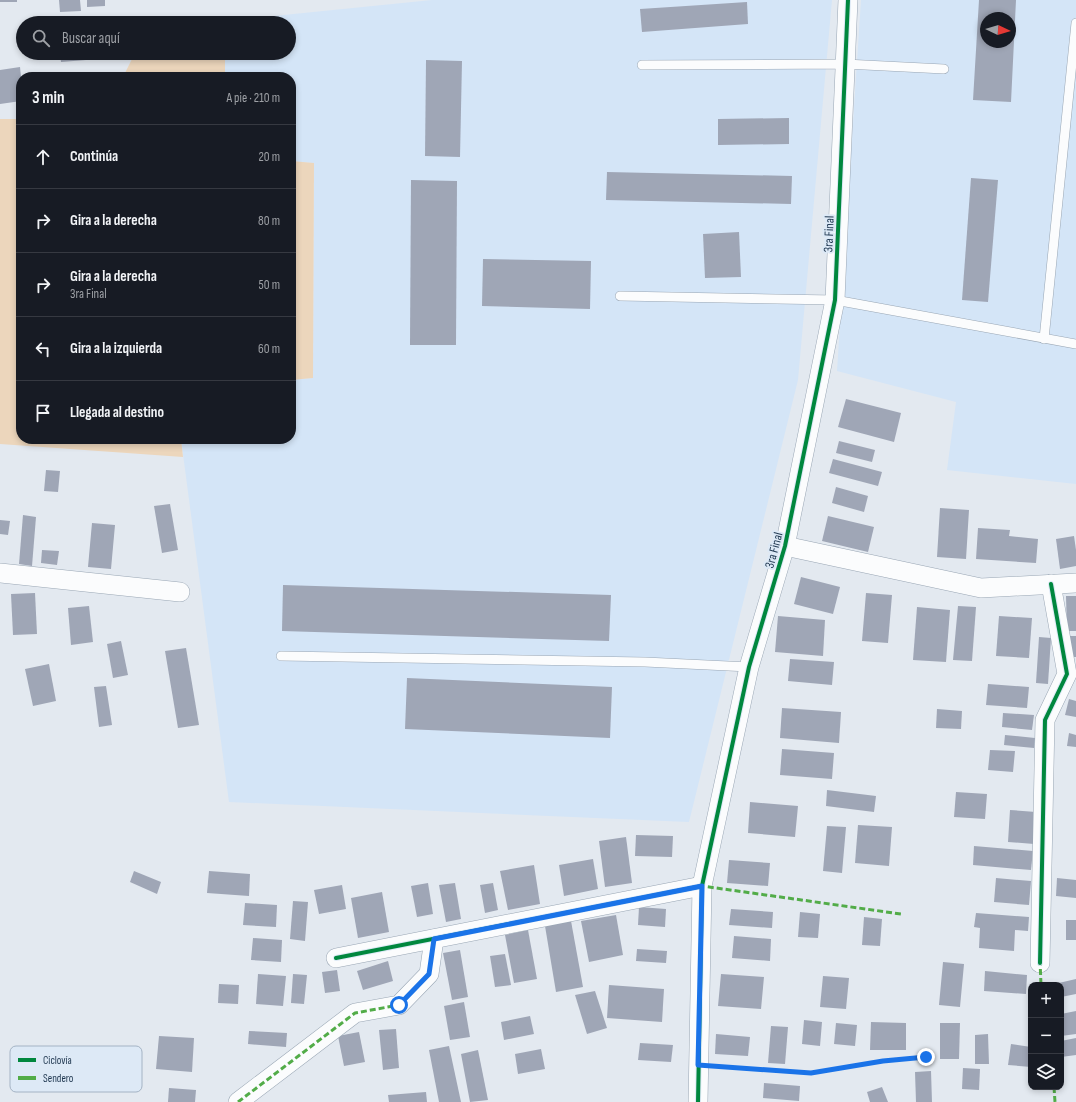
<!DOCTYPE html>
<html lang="es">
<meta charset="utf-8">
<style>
:root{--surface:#171b24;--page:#242831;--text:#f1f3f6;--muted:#9ea1a6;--line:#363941}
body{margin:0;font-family:"Sofia Sans Condensed",sans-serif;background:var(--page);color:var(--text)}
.controls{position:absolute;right:12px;bottom:12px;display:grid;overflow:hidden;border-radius:8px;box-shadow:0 2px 6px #0003}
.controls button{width:36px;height:36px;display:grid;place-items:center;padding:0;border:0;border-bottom:1px solid var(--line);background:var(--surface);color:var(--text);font:20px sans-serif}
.compass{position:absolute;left:980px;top:12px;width:36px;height:36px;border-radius:50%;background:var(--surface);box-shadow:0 2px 6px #0003;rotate:94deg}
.stop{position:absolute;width:12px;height:12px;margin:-9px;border:3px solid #1a73e8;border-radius:50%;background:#fff}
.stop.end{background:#1a73e8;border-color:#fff;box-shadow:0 1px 4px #0008}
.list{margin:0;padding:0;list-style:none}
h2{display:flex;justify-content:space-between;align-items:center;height:52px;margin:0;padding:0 16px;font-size:17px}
h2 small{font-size:13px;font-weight:400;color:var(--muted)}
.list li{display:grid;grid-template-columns:26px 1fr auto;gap:12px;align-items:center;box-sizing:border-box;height:64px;padding:0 16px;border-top:1px solid var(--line)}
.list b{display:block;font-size:15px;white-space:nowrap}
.list p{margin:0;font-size:13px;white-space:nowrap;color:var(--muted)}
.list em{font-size:13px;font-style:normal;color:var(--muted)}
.icon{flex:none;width:22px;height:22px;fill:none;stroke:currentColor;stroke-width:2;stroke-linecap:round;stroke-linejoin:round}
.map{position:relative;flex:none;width:1076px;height:1102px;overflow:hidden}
.search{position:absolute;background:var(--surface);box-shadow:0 2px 6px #0003;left:16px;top:16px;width:280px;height:44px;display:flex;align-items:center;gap:10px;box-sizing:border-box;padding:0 14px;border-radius:22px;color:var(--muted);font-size:15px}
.panel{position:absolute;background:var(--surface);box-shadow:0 2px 6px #0003;left:16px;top:72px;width:280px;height:372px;border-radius:16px}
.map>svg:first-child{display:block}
</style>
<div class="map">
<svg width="1076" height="1102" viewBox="0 0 1076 1102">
<rect width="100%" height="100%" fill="#e3e9f0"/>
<g fill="#d4e5f7" fill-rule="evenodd">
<polygon points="432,0 832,0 798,380 689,822 229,802 181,439 291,439 291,380 313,378 314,163 291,161 291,77 225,77 225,53 289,53 289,23 225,23 225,21"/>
<path d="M861 0H1076V484L947 470 956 402 837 371ZM986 18H1010V42H986Z"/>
</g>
<g fill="#ecd6bc">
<polygon points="135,53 225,53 225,77 123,77"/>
<polygon points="0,119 21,119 21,439 181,439 183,457 0,444"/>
<polygon points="291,161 314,163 313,378 291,380"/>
</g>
<g fill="#9fa6b6" fill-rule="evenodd">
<rect x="0" y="0" width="17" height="2"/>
<polygon points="59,0 80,0 81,11 60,12"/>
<polygon points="87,0 105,0 105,6 87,7"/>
<path d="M979 0H1016L1011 102 973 100ZM986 18H1010V42H986Z"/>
<polygon points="747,2 748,24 642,32 640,9"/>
<polygon points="60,53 85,53 86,60 61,62"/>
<polygon points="426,60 462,61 460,157 425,156"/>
<polygon points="20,67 21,77 21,101 0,104 0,70"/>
<polygon points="789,118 789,144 718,145 718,119"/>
<polygon points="607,172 792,176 791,204 606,200"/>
<polygon points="971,178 998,180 988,302 962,300"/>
<polygon points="411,180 457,181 456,345 410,345"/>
<polygon points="739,232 741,277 705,278 703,234"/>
<polygon points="483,259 591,261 590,309 482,306"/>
<polygon points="846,399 901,413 894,442 838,427"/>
<polygon points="839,441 875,450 872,462 836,453"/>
<polygon points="833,459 882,472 878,486 829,473"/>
<polygon points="46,470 60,471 58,492 44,491"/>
<polygon points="836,487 868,496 864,512 832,503"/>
<polygon points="170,504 178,550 162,553 154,506"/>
<polygon points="940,508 969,510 966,559 937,557"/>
<polygon points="23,515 36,517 32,566 19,564"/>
<polygon points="828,516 874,527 868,552 822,541"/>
<polygon points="0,520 10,521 8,535 0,534"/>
<polygon points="92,523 115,525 111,569 88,567"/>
<polygon points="978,528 1010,530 1009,536 1038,539 1036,563 976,559"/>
<polygon points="1074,536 1076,550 1076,566 1060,569 1056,539"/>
<polygon points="42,550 59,551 57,565 41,563"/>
<polygon points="801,577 840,587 833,614 794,604"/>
<polygon points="283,585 611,595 609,641 282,631"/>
<polygon points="35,593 37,634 13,635 11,594"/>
<polygon points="866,593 892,595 888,643 862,641"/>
<polygon points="1066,596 1076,596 1076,631 1067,631"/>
<polygon points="89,606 93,642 71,645 68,608"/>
<polygon points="958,606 976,607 972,661 953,660"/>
<polygon points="917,607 950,610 946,662 913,660"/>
<polygon points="778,616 825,620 823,656 775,652"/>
<polygon points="999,616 1032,618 1029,658 996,656"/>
<rect x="1070" y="636" width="6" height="21"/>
<polygon points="1039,637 1051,638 1048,684 1036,683"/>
<polygon points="121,641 128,675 113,678 107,644"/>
<polygon points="186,648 199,725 178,728 165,651"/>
<polygon points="790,659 834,662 832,685 788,681"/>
<polygon points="49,664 56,701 33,706 25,669"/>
<polygon points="407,678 612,687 610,738 405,729"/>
<polygon points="988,684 1029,687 1027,708 986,705"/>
<polygon points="106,686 112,725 99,727 94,687"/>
<polygon points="1069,699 1076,701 1076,717 1065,715"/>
<polygon points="782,708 841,712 839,743 780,738"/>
<polygon points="937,709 962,711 961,729 936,728"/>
<polygon points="1003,713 1034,715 1032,730 1002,727"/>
<polygon points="1069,733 1076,735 1076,747 1067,746"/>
<polygon points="1005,735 1035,738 1034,748 1004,745"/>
<polygon points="782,749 834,753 832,779 780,775"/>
<polygon points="990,750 1015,751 1013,772 988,770"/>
<polygon points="827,790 876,796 874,812 826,806"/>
<polygon points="956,792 987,794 985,819 954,817"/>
<polygon points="750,802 798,806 795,837 748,833"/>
<polygon points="1010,810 1036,812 1034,844 1008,842"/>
<polygon points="858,825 892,827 889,866 855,863"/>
<polygon points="827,826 846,827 842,873 823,871"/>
<polygon points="636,835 673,836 672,857 635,856"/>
<polygon points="626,837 632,883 605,887 599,841"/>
<polygon points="974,846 1033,851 1031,870 973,865"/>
<polygon points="593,859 598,889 564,896 559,865"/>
<polygon points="729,860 770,863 768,886 727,883"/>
<polygon points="534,865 540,904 508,910 500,871"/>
<polygon points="134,871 161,882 157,894 130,882"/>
<polygon points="209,871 250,874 249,896 207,893"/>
<polygon points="996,878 1031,881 1029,905 994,902"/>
<polygon points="1057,878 1076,880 1076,898 1056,896"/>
<polygon points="428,883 433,914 417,917 411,886"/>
<polygon points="455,883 461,919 446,922 439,885"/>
<polygon points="493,883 498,910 485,913 480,885"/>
<polygon points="342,885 346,909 319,914 314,890"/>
<polygon points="382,892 389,932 358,938 351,898"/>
<polygon points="293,901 308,902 305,941 290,939"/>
<polygon points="245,903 277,905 276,927 243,925"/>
<polygon points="639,907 666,909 665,927 638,925"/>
<polygon points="731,909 773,912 772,928 729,925"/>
<polygon points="800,912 820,914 818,938 798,937"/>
<polygon points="976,913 1029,917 1028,931 1015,930 1014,951 979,948 980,928 974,927"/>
<polygon points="616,915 623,955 589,962 581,921"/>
<polygon points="864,917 882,919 880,946 862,945"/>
<rect x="1066" y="920" width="10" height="20"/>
<polygon points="571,921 583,987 556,992 545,926"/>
<polygon points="528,930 537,979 514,983 505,935"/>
<polygon points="734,936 771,939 770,961 732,958"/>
<polygon points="253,938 282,940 281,962 251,960"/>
<polygon points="637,949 667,951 666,963 636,961"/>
<polygon points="460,950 468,997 452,1000 443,953"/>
<polygon points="505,954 511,985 495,987 490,956"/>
<polygon points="388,961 393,981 363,990 357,971"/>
<polygon points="943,962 964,964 960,1007 939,1005"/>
<polygon points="337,970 340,991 325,993 322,972"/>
<polygon points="985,971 1027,975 1026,994 984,991"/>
<polygon points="258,974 286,976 283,1006 256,1004"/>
<polygon points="293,974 307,975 304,1004 291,1003"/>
<polygon points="721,974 764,977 761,1009 718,1006"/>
<polygon points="823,976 849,978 846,1009 820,1007"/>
<polygon points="1076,979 1076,994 1061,997 1061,985 1050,985"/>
<polygon points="219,984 239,985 238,1004 218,1003"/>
<polygon points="609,985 664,989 662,1022 607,1018"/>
<polygon points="595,991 607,1028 587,1034 575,995"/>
<polygon points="464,1002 470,1037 450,1040 444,1006"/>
<polygon points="1076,1011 1076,1034 1061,1036 1061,1014"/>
<polygon points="530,1016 534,1034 504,1040 501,1022"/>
<polygon points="804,1020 822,1022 820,1046 802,1044"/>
<polygon points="871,1022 906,1023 906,1050 870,1050"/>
<polygon points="836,1023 857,1025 855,1046 834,1044"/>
<polygon points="940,1023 960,1023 959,1059 940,1059"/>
<polygon points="771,1026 788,1027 785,1064 768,1063"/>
<polygon points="396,1029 399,1068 383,1070 379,1030"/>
<polygon points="249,1031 287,1033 286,1047 248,1044"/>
<polygon points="359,1032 365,1062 344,1066 338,1036"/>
<polygon points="716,1034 750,1037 748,1056 715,1054"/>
<polygon points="988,1034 989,1064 975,1064 975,1035"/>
<polygon points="159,1036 194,1038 192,1072 156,1069"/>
<polygon points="1076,1038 1076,1055 1061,1057 1061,1041"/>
<polygon points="640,1043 673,1045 671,1062 638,1060"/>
<polygon points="1011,1044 1031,1047 1031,1067 1008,1065"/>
<polygon points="449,1046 461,1102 439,1102 429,1050"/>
<polygon points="541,1049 545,1069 518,1074 515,1054"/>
<polygon points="478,1050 488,1100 470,1102 461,1054"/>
<polygon points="963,1068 980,1069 979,1090 962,1089"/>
<polygon points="931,1071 932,1102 916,1102 915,1072"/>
<polygon points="764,1083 800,1086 799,1101 763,1098"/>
<polygon points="882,1087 888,1102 870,1102 867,1092"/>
<polygon points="169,1088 196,1090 195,1102 168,1102"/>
<polygon points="426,1092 427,1102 389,1102 388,1095"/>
</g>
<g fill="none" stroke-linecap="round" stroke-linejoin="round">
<g stroke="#99a6b4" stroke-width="10">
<g id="lane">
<polyline points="642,65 845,64 944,69"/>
<polyline points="620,296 835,300 1076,344"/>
<polyline points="1044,339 1076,23"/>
<polyline points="281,656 645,662 749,667"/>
</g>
</g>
<g stroke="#99a6b4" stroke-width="20">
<g id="street">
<polyline points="785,546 981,588 1076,583"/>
<polyline points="0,573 180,592"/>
<polyline points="336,958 702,886"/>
<polyline points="1040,963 1045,720 1067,674 1051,584"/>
<polyline points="238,1102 355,1013 399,1005 429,974 434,939"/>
<polyline points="698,1102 702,886 749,667 785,546 835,300 848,0"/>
</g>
</g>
<polyline stroke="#c3c8cd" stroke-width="2.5" stroke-dasharray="3 3" stroke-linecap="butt" points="719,1067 811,1073 883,1061 926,1057"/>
<use href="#lane" stroke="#fbfcfd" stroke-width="9"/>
<use href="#street" stroke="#fbfcfd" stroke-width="19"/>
<g stroke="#52ac48" stroke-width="3" stroke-dasharray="6 3" stroke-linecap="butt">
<polyline points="699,887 702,886 901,914"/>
<polyline points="1040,960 1041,985"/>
<polyline points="1054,1087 1055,1102"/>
<polyline points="238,1102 355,1013 399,1005 429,974 434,939"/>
</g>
<g stroke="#dde9f6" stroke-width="6">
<g id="cycleway">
<polyline points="336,958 702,886"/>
<polyline points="1040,963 1045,720 1067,674 1051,584"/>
<polyline points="698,1102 702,886 749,667 785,546 835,300 848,0"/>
</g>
</g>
<use href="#cycleway" stroke="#00873e" stroke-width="4"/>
</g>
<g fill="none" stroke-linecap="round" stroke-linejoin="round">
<polyline stroke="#1a73e8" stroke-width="5" points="399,1005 429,974 434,939 702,886 698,1065 811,1073 883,1061 926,1057"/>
</g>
<g text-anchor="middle" stroke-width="4" stroke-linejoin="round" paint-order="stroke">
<g font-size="13" fill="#1e364f" stroke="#dde9f6">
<text transform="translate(828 234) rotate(-88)" y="5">3ra Final</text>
<text transform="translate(773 550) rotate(-75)" y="5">3ra Final</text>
</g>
</g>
<rect x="10" y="1046" width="132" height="46" rx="6" fill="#dde9f6" stroke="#a4b3c4" stroke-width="1"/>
<rect x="18" y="1058" width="18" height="4" fill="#00873e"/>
<rect x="18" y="1076" width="18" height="4" fill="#52ac48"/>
<g font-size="11" fill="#1e364f">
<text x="43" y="1064">Ciclovía</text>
<text x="43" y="1082">Sendero</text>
</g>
</svg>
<div class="controls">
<button>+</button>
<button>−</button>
<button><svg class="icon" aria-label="layers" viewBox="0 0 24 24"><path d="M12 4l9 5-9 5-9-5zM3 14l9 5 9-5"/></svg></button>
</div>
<svg class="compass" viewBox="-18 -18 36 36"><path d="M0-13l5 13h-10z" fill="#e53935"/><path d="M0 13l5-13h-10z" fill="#9ea1a6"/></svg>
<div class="stop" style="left:399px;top:1005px"></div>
<div class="stop end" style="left:926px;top:1057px"></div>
<div class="search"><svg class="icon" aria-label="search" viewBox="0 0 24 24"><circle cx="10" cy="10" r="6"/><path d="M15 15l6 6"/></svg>Buscar aquí</div>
<section class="panel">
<h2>3 min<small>A pie · 210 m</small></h2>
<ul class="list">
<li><svg class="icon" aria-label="ahead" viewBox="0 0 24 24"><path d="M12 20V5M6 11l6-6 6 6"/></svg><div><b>Continúa</b></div><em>20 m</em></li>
<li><svg class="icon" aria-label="right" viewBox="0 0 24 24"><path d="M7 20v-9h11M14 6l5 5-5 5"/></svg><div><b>Gira a la derecha</b></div><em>80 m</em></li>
<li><svg class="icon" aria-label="right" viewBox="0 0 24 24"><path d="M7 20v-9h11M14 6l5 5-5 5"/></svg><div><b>Gira a la derecha</b><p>3ra Final</p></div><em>50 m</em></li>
<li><svg class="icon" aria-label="left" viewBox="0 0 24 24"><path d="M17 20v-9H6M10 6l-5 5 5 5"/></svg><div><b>Gira a la izquierda</b></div><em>60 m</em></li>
<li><svg class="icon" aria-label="arrive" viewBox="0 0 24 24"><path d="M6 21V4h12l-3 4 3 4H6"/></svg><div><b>Llegada al destino</b></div></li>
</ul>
</section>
</div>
